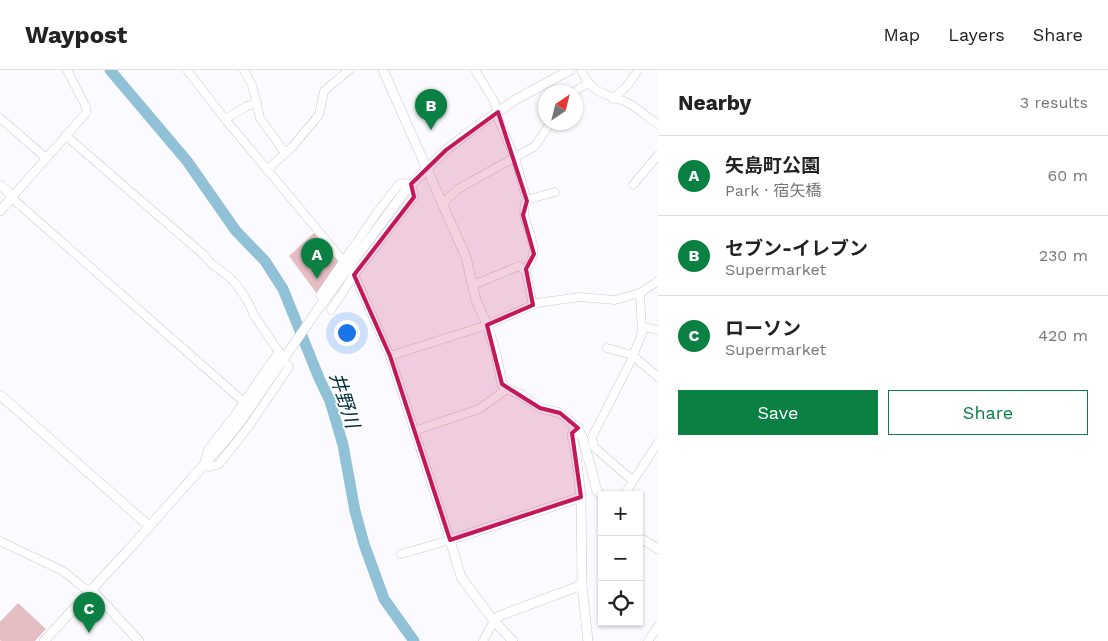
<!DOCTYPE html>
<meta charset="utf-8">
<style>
:root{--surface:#fff;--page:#f2f2f2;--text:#222;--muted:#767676;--line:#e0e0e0;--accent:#0b8043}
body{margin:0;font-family:"Work Sans","Noto Sans JP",sans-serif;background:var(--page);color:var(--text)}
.controls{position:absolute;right:15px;bottom:15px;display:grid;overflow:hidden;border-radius:0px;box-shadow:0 1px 4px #0004}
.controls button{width:45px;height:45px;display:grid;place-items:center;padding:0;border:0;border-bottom:1px solid var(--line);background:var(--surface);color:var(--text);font:25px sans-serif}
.compass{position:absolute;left:538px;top:15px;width:45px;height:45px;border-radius:50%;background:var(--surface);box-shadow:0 1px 4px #0004;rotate:35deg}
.you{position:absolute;left:346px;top:262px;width:18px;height:18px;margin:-12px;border:4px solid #fff;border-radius:50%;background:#1a73e8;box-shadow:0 0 0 8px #1a73e833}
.badge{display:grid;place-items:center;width:32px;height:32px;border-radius:50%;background:var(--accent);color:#fff;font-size:16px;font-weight:700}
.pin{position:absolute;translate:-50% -41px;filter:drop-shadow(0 1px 2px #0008)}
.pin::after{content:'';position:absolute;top:26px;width:18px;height:15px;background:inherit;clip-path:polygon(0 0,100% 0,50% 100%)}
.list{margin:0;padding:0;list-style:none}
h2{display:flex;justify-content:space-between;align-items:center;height:65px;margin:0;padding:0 20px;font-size:21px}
h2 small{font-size:16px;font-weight:400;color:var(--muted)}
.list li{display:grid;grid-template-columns:32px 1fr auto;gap:15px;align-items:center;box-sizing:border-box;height:80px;padding:0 20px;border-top:1px solid var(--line)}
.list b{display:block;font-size:19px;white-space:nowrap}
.list p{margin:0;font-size:16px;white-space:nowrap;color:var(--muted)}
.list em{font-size:16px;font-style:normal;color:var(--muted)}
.actions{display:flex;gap:10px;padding:15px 20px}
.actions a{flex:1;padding:11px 0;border:1px solid var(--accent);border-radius:0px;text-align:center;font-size:18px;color:var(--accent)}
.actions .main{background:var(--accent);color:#fff}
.icon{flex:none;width:28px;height:28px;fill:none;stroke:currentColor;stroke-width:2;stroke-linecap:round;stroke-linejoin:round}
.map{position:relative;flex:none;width:658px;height:571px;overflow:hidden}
header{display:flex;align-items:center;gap:30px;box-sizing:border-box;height:70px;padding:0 25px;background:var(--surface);border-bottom:1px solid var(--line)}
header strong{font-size:24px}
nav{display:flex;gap:28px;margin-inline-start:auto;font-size:18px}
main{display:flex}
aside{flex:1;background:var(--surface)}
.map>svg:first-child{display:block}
</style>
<header>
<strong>Waypost</strong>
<nav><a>Map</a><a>Layers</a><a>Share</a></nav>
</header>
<main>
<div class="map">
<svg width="658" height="571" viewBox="0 0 658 571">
<rect width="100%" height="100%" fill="#fbfaff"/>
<g fill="#e5bec4">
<polygon points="315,162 340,193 318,225 289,186"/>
<polygon points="18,533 46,559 35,571 1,571 0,570 0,552"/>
</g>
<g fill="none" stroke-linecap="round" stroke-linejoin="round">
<polyline stroke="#90c1d7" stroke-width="11" points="110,0 187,91 236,161 265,191 283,219 319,308 330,331 343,375 355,441 364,474 384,529 414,571"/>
<g stroke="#cbc9d0" stroke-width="9">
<g id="minor">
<polyline points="67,0 86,37 86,43 13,126 14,130 244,332"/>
<polyline points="187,0 225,49 345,193"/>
<polyline points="244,0 252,15 260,48 285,83"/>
<polyline points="475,0 494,31 498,42 499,51 515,88 527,131"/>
<path d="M581 0C594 27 605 22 628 33 639 39 648 48 658 54"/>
<polyline points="574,22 588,13"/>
<polyline points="613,29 628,15 638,0"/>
<polyline points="0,48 46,88"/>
<polyline points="225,49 247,36 257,33"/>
<path d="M65 65 205 186C211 196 220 199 229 207 237 214 251 234 253 244L280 283"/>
<polyline points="267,100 292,77 319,45 324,21 349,0"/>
<polyline points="633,115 658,85"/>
<polyline points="443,133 458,119 535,76 551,52"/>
<path d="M525 200C547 175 519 158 525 133L530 129 555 122"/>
<polyline points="353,202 390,286 450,470 401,484"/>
<polyline points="473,215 519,196 526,202 533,235"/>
<polyline points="320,225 379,140 399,114 403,113 411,114 414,127 354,205 331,240"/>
<polyline points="643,257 658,260"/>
<polyline points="607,278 632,285 658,307"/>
<polyline points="279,281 235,345 208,380 205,389 206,394 210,397 219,394 249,356 289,297 288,295"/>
<polyline points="390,286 487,255 537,233 580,227 615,230 640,223 658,211"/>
<polyline points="414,361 479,339 507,319"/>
<polyline points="633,411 594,377 592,367 631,291 642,263 640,223"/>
<polyline points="624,425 658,373"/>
<polyline points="0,471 63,501 84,518 92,520"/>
<polyline points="483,571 494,551"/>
<polyline points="648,571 658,556"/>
</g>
</g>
<g stroke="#cbc9d0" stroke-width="10">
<g id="tertiary">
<polyline points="383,0 466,187 476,230 487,255 496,283 502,314 507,319 522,325 540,338 560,343 578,358 583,369 597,421 602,426"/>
<polyline points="0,115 13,126 0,141"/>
<polyline points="0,325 149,456"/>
<polyline points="578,358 573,362 572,366 576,384 581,427 582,515 588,571"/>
<polyline points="639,467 658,479"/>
<polyline points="92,520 139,571"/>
<polyline points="494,551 499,546 582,515"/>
<polyline points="44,571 132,476 225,371 241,351 318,239 405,121 446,80 470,61 515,30 570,0"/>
<polyline points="513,571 494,551 461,507 450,470 581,427"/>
</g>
</g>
<use href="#minor" stroke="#fff" stroke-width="8"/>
<use href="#tertiary" stroke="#fff" stroke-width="9"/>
</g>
<path fill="#c2185b" fill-opacity="0.2" stroke="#c2185b" stroke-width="4" stroke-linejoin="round" d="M498 42 527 131 523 145 534 184 526 199 533 235 487 255 502 314 540 338 560 343 578 358 572 363 581 427 450 470 390 286 354 205 414 127 411 114 446 80Z"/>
<g text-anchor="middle" stroke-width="4" stroke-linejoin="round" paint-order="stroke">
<g font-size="19" font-style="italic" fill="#012e3e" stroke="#fff">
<text transform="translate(345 330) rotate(72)" y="7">井野川</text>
</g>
</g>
</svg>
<div class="controls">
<button>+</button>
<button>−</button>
<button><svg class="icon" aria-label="locate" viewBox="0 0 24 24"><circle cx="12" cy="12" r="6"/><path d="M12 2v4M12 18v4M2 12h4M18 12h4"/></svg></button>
</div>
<svg class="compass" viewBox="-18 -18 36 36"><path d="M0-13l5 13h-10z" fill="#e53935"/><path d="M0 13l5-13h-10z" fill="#767676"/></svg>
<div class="you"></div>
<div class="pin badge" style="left:317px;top:209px">A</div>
<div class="pin badge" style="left:431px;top:60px">B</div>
<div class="pin badge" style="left:89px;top:563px">C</div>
</div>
<aside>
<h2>Nearby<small>3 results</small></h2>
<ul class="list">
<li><span class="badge">A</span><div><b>矢島町公園</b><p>Park · 宿矢橋</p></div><em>60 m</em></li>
<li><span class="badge">B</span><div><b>セブン-イレブン</b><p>Supermarket</p></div><em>230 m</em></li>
<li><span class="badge">C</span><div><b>ローソン</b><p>Supermarket</p></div><em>420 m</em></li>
</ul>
<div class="actions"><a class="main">Save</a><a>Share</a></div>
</aside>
</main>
